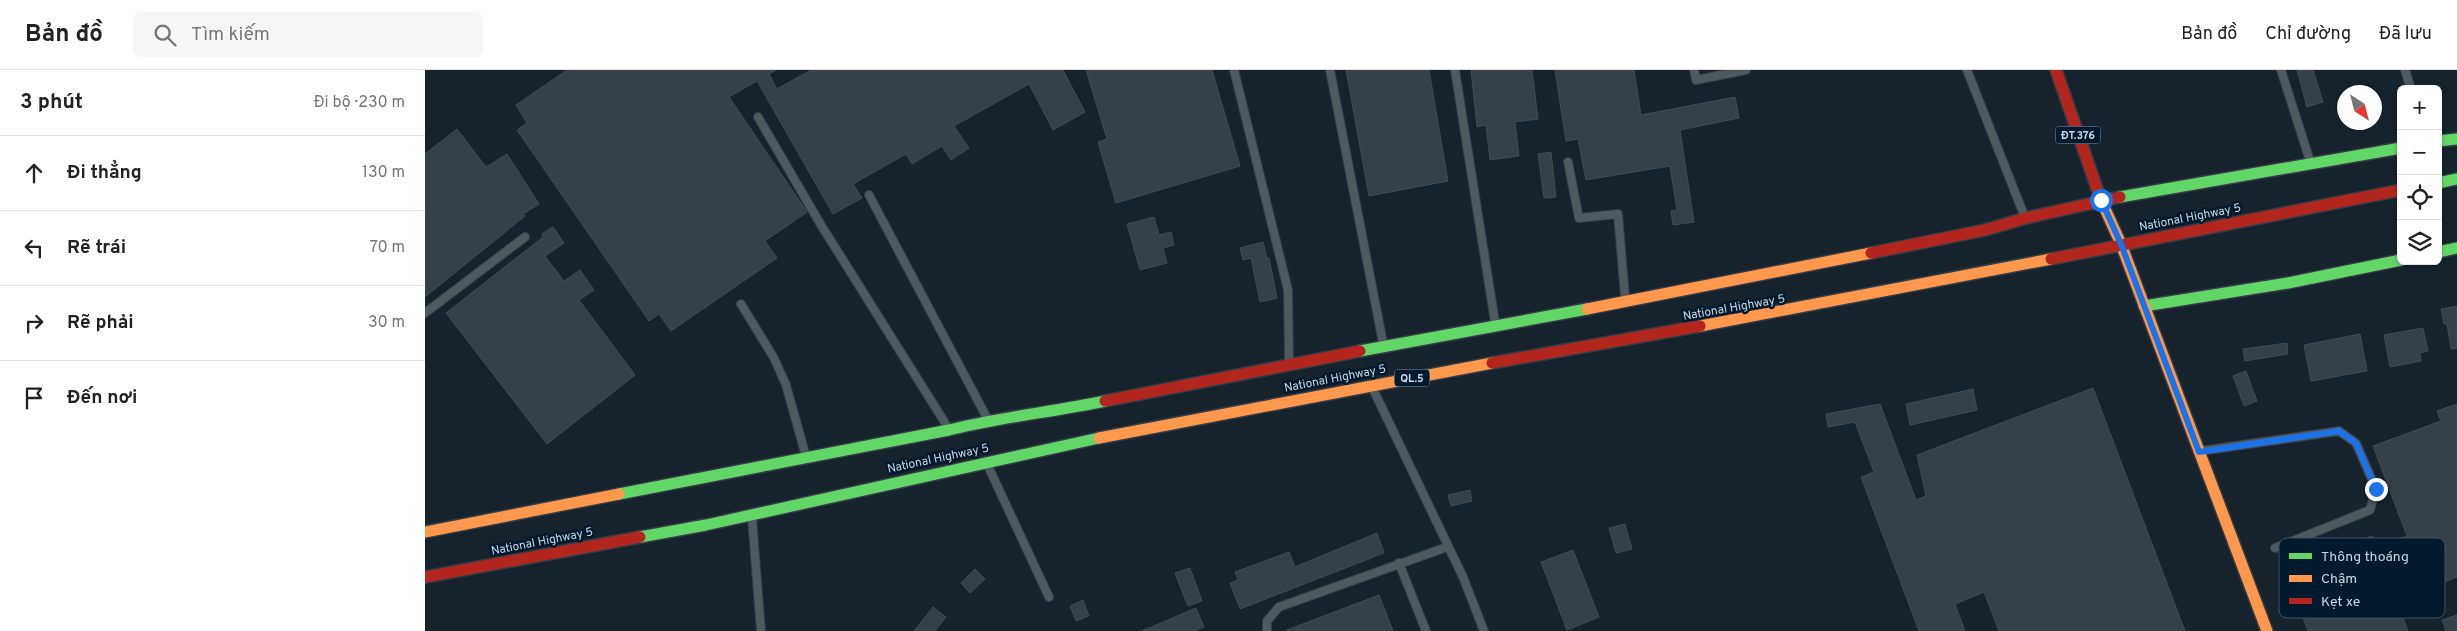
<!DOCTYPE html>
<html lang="vi">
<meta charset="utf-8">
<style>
:root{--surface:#fff;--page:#f6f6f6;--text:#222;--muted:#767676;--line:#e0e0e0}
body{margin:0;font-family:Overpass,sans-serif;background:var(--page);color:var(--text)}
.controls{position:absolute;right:15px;top:15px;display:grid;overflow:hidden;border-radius:8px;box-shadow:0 1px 4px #0004}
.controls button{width:45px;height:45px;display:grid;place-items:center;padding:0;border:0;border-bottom:1px solid var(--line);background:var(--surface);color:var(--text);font:25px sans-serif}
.compass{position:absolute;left:1912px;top:15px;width:45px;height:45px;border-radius:50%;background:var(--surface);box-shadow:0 1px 4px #0004;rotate:144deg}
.stop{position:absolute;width:15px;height:15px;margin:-11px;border:4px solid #1a73e8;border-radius:50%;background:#fff}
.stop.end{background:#1a73e8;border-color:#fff;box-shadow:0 1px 5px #0008}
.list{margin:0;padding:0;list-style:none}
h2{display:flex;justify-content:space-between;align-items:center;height:65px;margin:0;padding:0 20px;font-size:21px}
h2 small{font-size:16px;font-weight:400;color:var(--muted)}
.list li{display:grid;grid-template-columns:32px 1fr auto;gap:15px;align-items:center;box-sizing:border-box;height:75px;padding:0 20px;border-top:1px solid var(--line)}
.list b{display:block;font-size:19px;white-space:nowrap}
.list em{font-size:16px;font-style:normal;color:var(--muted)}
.icon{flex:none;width:28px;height:28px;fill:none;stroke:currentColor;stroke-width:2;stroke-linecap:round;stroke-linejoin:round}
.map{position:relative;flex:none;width:2032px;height:561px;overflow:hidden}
header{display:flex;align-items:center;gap:30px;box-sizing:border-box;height:70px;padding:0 25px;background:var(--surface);border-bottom:1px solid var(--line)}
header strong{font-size:24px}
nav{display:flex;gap:28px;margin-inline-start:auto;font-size:18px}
.search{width:350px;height:45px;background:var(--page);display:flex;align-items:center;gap:12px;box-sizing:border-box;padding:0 18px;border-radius:8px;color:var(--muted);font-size:19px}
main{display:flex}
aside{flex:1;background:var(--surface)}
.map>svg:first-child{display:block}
</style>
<header>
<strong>Bản đồ</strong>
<div class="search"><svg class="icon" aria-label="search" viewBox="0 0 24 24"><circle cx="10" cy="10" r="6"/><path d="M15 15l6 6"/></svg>Tìm kiếm</div>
<nav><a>Bản đồ</a><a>Chỉ đường</a><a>Đã lưu</a></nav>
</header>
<main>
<aside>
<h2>3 phút<small>Đi bộ · 230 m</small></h2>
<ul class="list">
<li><svg class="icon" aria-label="ahead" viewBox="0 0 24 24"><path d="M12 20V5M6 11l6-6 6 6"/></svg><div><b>Đi thẳng</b></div><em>130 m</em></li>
<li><svg class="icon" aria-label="left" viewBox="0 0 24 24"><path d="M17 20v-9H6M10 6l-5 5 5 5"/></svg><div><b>Rẽ trái</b></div><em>70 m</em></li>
<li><svg class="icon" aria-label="right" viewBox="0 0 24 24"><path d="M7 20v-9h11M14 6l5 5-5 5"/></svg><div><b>Rẽ phải</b></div><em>30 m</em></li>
<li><svg class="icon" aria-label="arrive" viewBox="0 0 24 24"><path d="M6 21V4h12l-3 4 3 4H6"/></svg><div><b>Đến nơi</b></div></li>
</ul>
</aside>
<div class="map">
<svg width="2032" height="561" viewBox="0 0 2032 561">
<rect width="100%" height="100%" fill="#16232d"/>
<g fill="#354048" stroke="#414c54">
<polygon points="142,0 351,0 344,4 352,19 386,0 638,0 660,42 628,60 604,14 529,56 544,78 526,90 517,76 487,94 481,84 428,114 437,128 408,144 332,11 304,27 382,142 340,171 352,188 246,261 234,244 224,251 92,60 102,53 91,35"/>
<polygon points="661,0 787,0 815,96 691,133 673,72 682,69"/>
<polygon points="921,0 1004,0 1023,111 944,126"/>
<polygon points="1046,0 1107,0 1113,49 1090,52 1094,86 1065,90 1061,55 1052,57"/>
<polygon points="1130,0 1209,0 1216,45 1310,27 1314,48 1255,60 1269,152 1248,155 1246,141 1252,140 1245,96 1161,110 1153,69 1141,71"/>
<polygon points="1872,0 1888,0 1898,32 1882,37"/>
<polygon points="32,59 61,97 82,84 114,134 98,144 100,146 0,227 0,84"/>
<polygon points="1126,82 1131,127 1119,128 1113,84"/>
<polygon points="729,147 734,165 746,162 749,175 738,178 742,193 715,200 702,154"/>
<polygon points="128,157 139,173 120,186 139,211 155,200 169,220 154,230 210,305 122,374 21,243 118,167 117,164"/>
<polygon points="838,172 842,189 844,188 852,228 835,232 826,188 818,190 815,178"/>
<polygon points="2032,236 2032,278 2026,279 2022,254 2019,254 2016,239"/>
<polygon points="1998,258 2003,281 1995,283 1996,291 1965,297 1959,265"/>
<polygon points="1935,264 1942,301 1886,311 1879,275"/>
<polygon points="1862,273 1863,284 1820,291 1818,279"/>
<polygon points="1821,301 1832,331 1819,336 1808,306"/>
<polygon points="1668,318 1760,561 1574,561 1559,522 1530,534 1540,561 1494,561 1436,407 1449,402 1430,352 1403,357 1401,344 1455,334 1491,430 1501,426 1492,385"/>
<polygon points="1548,319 1552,340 1485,355 1481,334"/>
<polygon points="2032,334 2032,507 2002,519 1990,488 1960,500 1983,561 1883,561 1860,499 1947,466 1951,477 1982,466 1948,376 2016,351 2012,341"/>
<polygon points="1045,420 1047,431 1026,436 1023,425"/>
<polygon points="1200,454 1207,479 1191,483 1184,458"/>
<polygon points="952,463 959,483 815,539 805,513 813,510 810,502 864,482 870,497"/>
<polygon points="1148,480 1174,547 1142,560 1116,492"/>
<polygon points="765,498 777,531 763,536 750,503"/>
<polygon points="550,499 560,509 545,523 536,513"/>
<polygon points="954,525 968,561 862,561 862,560"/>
<polygon points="658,530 664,546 651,551 645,536"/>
<polygon points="508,537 521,547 510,561 489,561"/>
<polygon points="771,538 779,557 770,561 717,561"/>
<polygon points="2032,545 2032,561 2021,561 2017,550"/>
</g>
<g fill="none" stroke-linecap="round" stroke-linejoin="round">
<g stroke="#343d46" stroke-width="10">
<g id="lane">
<polyline points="809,0 863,220 864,289"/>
<polyline points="905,0 958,273"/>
<polyline points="1030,0 1070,252"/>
<polyline points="1269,0 1271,10 1321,0"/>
<polyline points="1542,0 1599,145"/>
<polyline points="1856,0 1885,91"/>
<polyline points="1980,0 1986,19"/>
<polyline points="333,47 396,155 522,356"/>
<polyline points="1143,92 1154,148 1193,144 1200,226"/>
<polyline points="444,125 561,346"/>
<polyline points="316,234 349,288 361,315 380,383"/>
<polyline points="0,243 100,167"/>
<polyline points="948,319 1038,507 1059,561"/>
<polyline points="1775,381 1914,361 1931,373 1951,419 1945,440 1850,478"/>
<polyline points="563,396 624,527"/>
<polyline points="327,448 336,561"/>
<polyline points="974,493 1001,561"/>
<polyline points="842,561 842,551 854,537 1022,477"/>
</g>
</g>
<g stroke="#343d46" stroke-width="14">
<g id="fast">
<polyline points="2013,71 2032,69"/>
<polyline points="2013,113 2032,109"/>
<polyline points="1695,127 1976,78"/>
<polyline points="2013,182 2032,178"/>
<polyline points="1719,236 1863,213 1976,190"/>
<polyline points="935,281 1162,239"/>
<path d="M194 424 524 360C575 347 628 342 680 331"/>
<polyline points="215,467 281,455 674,368"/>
</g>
</g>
<g stroke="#343d46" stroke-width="14">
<g id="slow">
<polyline points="1676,130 1696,174 1842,561"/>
<polyline points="1162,239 1446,183"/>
<polyline points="1275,256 1626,189"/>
<polyline points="674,368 1067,293"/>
<polyline points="0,462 194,424"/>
</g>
</g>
<g stroke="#343d46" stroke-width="14">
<g id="jam">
<polyline points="1631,0 1676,130"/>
<polyline points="1446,183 1560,160 1601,148 1695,127"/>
<polyline points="1626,189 1976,120"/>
<polyline points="1067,293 1275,256"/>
<polyline points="680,331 935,281"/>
<polyline points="0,507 215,467"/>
</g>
</g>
<use href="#lane" stroke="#4f5960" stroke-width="8"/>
<use href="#fast" stroke="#63d668" stroke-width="11"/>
<use href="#slow" stroke="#ff974d" stroke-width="11"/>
<use href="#jam" stroke="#b3261e" stroke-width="11"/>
</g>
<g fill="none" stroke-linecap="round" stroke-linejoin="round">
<polyline stroke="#1a73e8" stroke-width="6" points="1676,130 1696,174 1774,382 1914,361 1931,373 1951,419"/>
</g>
<g text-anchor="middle" stroke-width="5" stroke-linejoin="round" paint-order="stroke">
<g fill="#031a2d" stroke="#8d9eac" stroke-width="1">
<rect x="1630.5" y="56.5" width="45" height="17" rx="4"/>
<rect x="969.5" y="299.5" width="35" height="17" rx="4"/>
</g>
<g font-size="11" font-weight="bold" fill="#c8d6e3">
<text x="1653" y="69">ĐT.376</text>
<text x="987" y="312">QL.5</text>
</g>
<g font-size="12" fill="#c8d6e3" stroke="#031a2d">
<text transform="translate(1765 147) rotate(-11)" y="4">National Highway 5</text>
<text transform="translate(1309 237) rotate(-10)" y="4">National Highway 5</text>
<text transform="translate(910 308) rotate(-11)" y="4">National Highway 5</text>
<text transform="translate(513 388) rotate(-12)" y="4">National Highway 5</text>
<text transform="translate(117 471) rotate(-11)" y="4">National Highway 5</text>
</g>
</g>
<rect x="1854" y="468" width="166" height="80" rx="8" fill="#031a2d" stroke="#3e5264" stroke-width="1"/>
<rect x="1864" y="483" width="23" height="6" fill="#63d668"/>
<rect x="1864" y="505" width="23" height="7" fill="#ff974d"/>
<rect x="1864" y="528" width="23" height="6" fill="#b3261e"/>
<g font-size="14" fill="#c8d6e3">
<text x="1896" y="491">Thông thoáng</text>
<text x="1896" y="513">Chậm</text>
<text x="1896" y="536">Kẹt xe</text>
</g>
</svg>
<div class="controls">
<button>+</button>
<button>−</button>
<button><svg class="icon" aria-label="locate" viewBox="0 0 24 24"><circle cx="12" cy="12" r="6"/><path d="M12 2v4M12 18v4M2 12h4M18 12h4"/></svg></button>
<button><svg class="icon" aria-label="layers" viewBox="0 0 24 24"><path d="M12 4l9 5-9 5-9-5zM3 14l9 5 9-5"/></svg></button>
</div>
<svg class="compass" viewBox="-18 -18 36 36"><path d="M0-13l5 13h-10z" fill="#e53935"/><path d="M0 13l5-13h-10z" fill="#767676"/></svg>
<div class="stop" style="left:1676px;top:130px"></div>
<div class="stop end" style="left:1951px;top:419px"></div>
</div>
</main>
